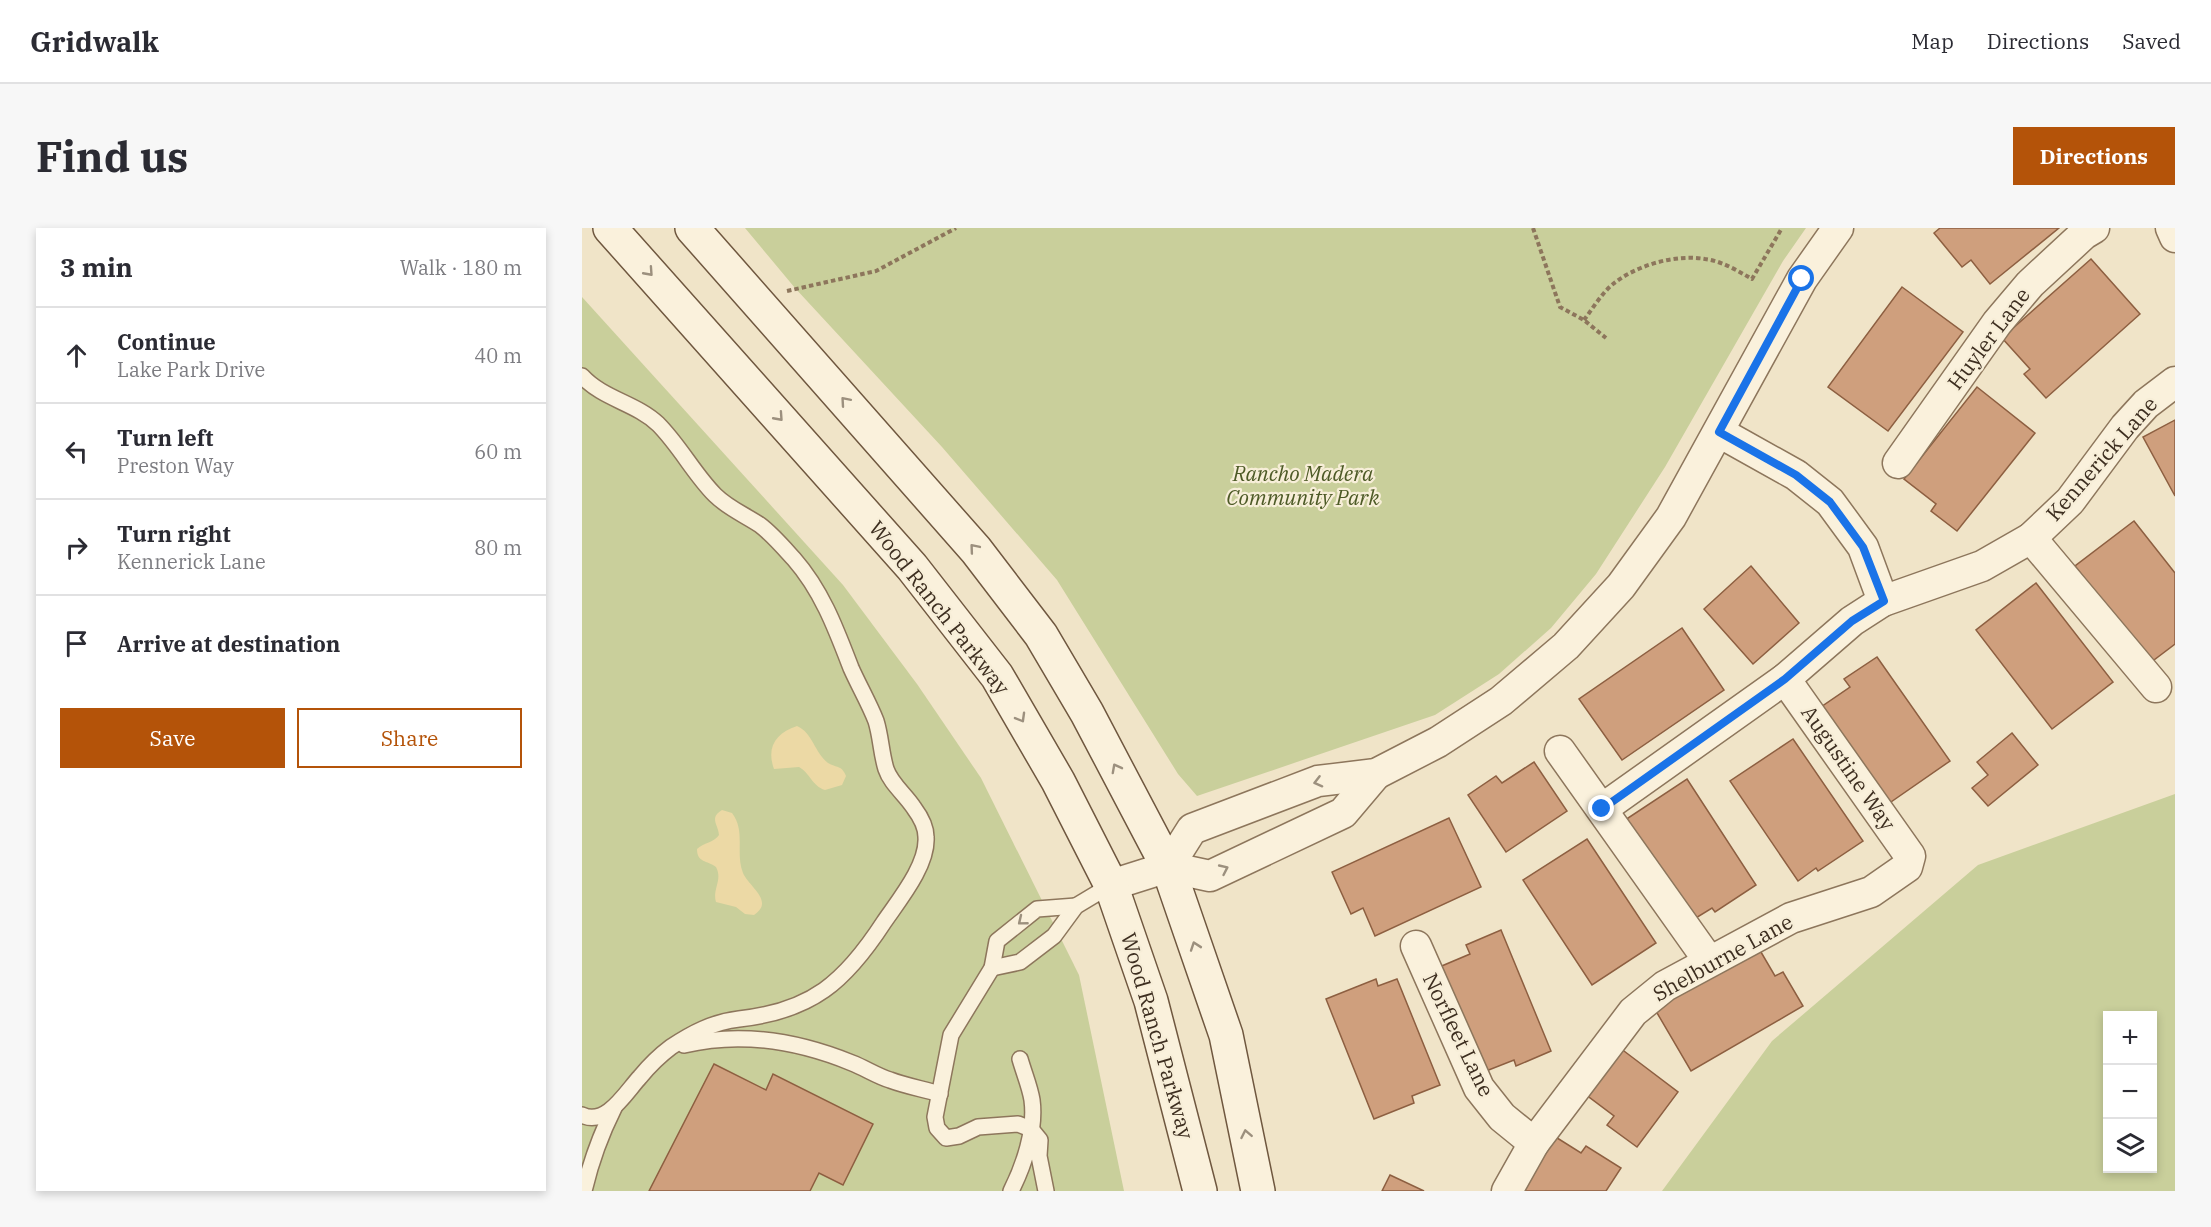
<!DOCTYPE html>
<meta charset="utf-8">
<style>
:root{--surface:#fff;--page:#f7f7f7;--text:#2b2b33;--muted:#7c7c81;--line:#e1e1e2;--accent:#b45309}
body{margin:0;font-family:"IBM Plex Serif",serif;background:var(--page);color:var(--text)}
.controls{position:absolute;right:18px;bottom:18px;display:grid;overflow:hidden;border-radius:0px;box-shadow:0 3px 9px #0003}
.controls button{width:54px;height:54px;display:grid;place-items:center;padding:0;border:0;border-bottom:2px solid var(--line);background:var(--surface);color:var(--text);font:30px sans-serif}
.stop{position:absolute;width:18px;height:18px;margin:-14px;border:4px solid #1a73e8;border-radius:50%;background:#fff}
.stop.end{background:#1a73e8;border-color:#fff;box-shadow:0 2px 6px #0008}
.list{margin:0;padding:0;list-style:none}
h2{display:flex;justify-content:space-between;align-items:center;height:78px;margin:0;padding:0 24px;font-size:26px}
h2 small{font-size:20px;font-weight:400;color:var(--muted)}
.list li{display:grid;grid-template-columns:39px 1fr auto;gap:18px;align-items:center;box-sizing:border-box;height:96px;padding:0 24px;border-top:2px solid var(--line)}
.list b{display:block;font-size:22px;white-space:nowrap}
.list p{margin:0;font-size:20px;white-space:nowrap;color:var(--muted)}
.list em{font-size:20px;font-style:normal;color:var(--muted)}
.actions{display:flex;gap:12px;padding:18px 24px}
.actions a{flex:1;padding:14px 0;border:2px solid var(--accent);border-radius:0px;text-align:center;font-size:21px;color:var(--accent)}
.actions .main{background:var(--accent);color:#fff}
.icon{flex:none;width:33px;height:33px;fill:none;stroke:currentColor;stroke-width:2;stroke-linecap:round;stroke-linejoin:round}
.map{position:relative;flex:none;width:1593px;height:963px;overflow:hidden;border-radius:0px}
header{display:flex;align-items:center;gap:36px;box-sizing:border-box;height:84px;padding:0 30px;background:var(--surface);border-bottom:2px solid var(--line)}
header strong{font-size:28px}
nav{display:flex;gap:33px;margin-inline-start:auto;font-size:21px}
.intro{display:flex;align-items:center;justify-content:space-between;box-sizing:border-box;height:144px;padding:0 36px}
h1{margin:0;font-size:42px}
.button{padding:15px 27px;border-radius:0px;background:var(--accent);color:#fff;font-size:21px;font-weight:700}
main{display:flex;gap:36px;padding:0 36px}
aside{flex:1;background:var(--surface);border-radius:0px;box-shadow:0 3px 9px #0003}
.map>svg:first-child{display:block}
</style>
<header>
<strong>Gridwalk</strong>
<nav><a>Map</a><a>Directions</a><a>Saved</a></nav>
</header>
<div class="intro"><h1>Find us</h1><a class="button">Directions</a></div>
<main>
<aside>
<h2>3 min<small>Walk · 180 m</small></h2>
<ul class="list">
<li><svg class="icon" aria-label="ahead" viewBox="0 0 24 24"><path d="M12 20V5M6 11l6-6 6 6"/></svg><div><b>Continue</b><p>Lake Park Drive</p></div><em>40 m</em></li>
<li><svg class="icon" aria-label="left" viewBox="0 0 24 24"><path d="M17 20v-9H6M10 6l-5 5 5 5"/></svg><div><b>Turn left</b><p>Preston Way</p></div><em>60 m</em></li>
<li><svg class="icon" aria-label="right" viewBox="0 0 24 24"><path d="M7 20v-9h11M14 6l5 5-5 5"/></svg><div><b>Turn right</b><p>Kennerick Lane</p></div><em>80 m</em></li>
<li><svg class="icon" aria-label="arrive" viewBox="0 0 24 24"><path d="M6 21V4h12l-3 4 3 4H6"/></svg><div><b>Arrive at destination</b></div></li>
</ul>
<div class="actions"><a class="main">Save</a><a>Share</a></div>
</aside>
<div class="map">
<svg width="1593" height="963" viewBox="0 0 1593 963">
<rect width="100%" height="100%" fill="#f0e4c8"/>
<g fill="#c9cf9b" fill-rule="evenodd">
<polygon points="163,0 1224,0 1201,33 1083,239 1014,346 969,400 917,446 853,487 615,568 596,546 475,352 360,219 213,60"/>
<polygon points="0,69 261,357 335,456 399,550 497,747 542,963 0,963"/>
<path d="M1593 566V963H1080L1190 813 1396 637ZM1526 788H1570V940H1526Z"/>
</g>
<g fill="#ecd9a5">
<path d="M215 498C231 505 232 524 246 535 254 540 260 537 264 548L260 557 243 562C230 558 228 545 217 539L192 541C184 519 194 505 215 498Z"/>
<path d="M140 582 150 585C164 603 153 625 161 645 167 659 193 673 172 687L163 686 154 679 134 674C130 661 141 652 134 639 125 632 115 635 115 621 121 615 133 614 137 607 136 596 127 590 140 582Z"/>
</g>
<g fill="#cf9f7d" stroke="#8d5f41" stroke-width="1.5">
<polygon points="1358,0 1477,0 1408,56 1389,32 1380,39 1352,5"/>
<polygon points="1509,31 1558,86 1464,170 1442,146 1448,141 1420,110"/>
<polygon points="1320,59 1381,104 1306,203 1246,159"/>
<polygon points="1395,159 1453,205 1375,303 1349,283 1354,276 1322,251"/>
<polygon points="1593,192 1593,268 1561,209"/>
<polygon points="1552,293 1593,345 1593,416 1568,435 1493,338"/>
<polygon points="1169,338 1217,395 1171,436 1122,381"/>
<polygon points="1454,355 1531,454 1470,501 1394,402"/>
<polygon points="1100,400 1142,462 1040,532 997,471"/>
<polygon points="1295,429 1368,533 1306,576 1239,479 1268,459 1262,451"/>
<polygon points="1430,505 1456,537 1406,578 1390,560 1406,547 1395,534"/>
<polygon points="1211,511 1281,613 1236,643 1234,640 1216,653 1148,553"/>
<polygon points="952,534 985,583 924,624 886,567 914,548 920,555"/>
<polygon points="1105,551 1174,657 1133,684 1130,680 1109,693 1043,592"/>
<polygon points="867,590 899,659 793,708 781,680 769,686 750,644"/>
<polygon points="1005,611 1074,715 1010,757 941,652"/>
<polygon points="919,702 969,823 934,838 932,832 899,845 855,740 888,726 884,717"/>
<polygon points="1176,719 1193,748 1201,744 1221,778 1109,843 1071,778"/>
<polygon points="794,751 796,758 815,751 858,857 830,868 832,875 792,891 744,771"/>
<polygon points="1038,820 1096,864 1055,919 1025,897 1032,888 1003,866"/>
<polygon points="132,836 184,862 191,846 291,896 261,957 237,945 228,963 67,963"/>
<polygon points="972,908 999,925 1004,918 1039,940 1024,963 937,963"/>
<polygon points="808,947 842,963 800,963"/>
</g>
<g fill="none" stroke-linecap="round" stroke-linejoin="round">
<g stroke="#8d765c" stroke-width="18">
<g id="lane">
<path d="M0 148C21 171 54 175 76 196 98 218 112 246 133 267 146 280 163 287 178 297 190 306 202 320 212 331 240 363 254 401 269 440 277 458 287 475 294 493 299 509 299 525 304 541 309 556 323 566 332 580 338 588 344 598 344 609 346 637 317 672 302 694 263 754 230 783 157 791 131 794 110 805 89 819 77 828 67 838 58 849 44 864 24 899 0 887"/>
<polyline points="410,740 438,734 472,708 494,678 529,657"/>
<path d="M102 817C160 803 216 813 270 835 283 840 295 848 308 852 324 858 341 861 358 866"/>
<path d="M2 963C9 933 18 908 32 880"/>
<path d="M429 963C442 937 454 902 450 872 448 859 442 845 438 831"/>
<polyline points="464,963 457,928 458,912 449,901 436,896 396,899 377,908 364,910 355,900 353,889 369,807 410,740 415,713 455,681 494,678"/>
</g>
</g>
<g stroke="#8d765c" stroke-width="33">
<g id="street">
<polyline points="1589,0 1593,9"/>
<polyline points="1137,204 1214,247 1248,274 1281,319 1301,373"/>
<polyline points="1316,235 1415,95 1448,56 1502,6 1512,0"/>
<polyline points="1449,310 1574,459"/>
<polyline points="978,523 1127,733"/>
<polyline points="1020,581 1203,451 1270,393 1301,373 1400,338 1449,310 1488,273 1543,199 1564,176 1593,154"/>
<polyline points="586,639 610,601 736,553 794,546 856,514 919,473 984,418 1039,358 1089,289 1220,51 1256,0"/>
<polyline points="529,657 586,639 628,648 761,585 794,546"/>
<polyline points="834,718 897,860 920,889 952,915"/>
<polyline points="925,963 952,915 1051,784 1083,758 1209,690 1289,664 1325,639 1328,628 1203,451"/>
</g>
</g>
<g stroke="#6f573f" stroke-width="36">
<g id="secondary">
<polyline points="28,0 330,339 415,448 476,553 529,657 569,773 618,963"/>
<polyline points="110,0 394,322 459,407 505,485 586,639 644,807 676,963"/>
</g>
</g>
<g stroke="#8d765c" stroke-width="4" stroke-dasharray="4.5 3" stroke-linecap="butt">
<polyline points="951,0 978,79 1002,92 1024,110"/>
<polyline points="205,63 294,43 374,0"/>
<path d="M1002 92C1011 80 1020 65 1031 56 1055 37 1093 26 1123 31 1140 33 1156 43 1170 51L1200 0"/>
</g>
<use href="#lane" stroke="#faf1dc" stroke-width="15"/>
<use href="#street" stroke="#faf1dc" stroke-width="30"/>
<use href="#secondary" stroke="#faf1dc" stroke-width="33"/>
</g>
<defs><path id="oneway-chevron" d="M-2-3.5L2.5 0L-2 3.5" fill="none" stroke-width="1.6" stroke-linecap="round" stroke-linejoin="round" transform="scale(1.5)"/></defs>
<g stroke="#9c907e">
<use href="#oneway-chevron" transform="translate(67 44) rotate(48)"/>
<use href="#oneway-chevron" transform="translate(263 173) rotate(-131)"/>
<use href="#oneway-chevron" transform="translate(197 189) rotate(48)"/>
<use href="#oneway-chevron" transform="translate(392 320) rotate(-130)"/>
<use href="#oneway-chevron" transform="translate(439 490) rotate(60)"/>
<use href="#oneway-chevron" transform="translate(534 540) rotate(-118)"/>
<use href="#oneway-chevron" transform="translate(736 554) rotate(166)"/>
<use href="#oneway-chevron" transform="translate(642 641) rotate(-25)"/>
<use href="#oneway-chevron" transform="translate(440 693) rotate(141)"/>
<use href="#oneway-chevron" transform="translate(613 718) rotate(-109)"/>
<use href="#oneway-chevron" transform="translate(664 906) rotate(-101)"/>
</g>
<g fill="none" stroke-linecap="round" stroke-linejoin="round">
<polyline stroke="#1a73e8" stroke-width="8" points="1020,581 1203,451 1270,393 1302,373 1281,319 1248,274 1214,247 1137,204 1220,51"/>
</g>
<g text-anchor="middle" stroke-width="4.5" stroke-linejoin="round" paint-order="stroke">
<g font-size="21" fill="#3d2e20" stroke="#f7eed8">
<text transform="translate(1407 111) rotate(-53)" y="7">Huyler Lane</text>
<text transform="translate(1520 231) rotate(-49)" y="7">Kennerick Lane</text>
<text transform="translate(357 380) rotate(52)" y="7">Wood Ranch Parkway</text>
<text transform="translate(1266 540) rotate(55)" y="7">Augustine Way</text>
<text transform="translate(1141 730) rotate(-29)" y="7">Shelburne Lane</text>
<text transform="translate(876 807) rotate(64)" y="7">Norfleet Lane</text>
<text transform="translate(575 808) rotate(74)" y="7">Wood Ranch Parkway</text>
</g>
<g font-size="21" font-style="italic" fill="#4d5a26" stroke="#f7eed8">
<text x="721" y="253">Rancho Madera<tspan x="721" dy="24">Community Park</tspan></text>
</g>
</g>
</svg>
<div class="controls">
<button>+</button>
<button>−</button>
<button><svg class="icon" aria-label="layers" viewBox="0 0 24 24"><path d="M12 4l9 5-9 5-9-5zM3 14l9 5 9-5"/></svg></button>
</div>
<div class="stop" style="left:1220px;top:51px"></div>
<div class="stop end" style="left:1020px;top:581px"></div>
</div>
</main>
